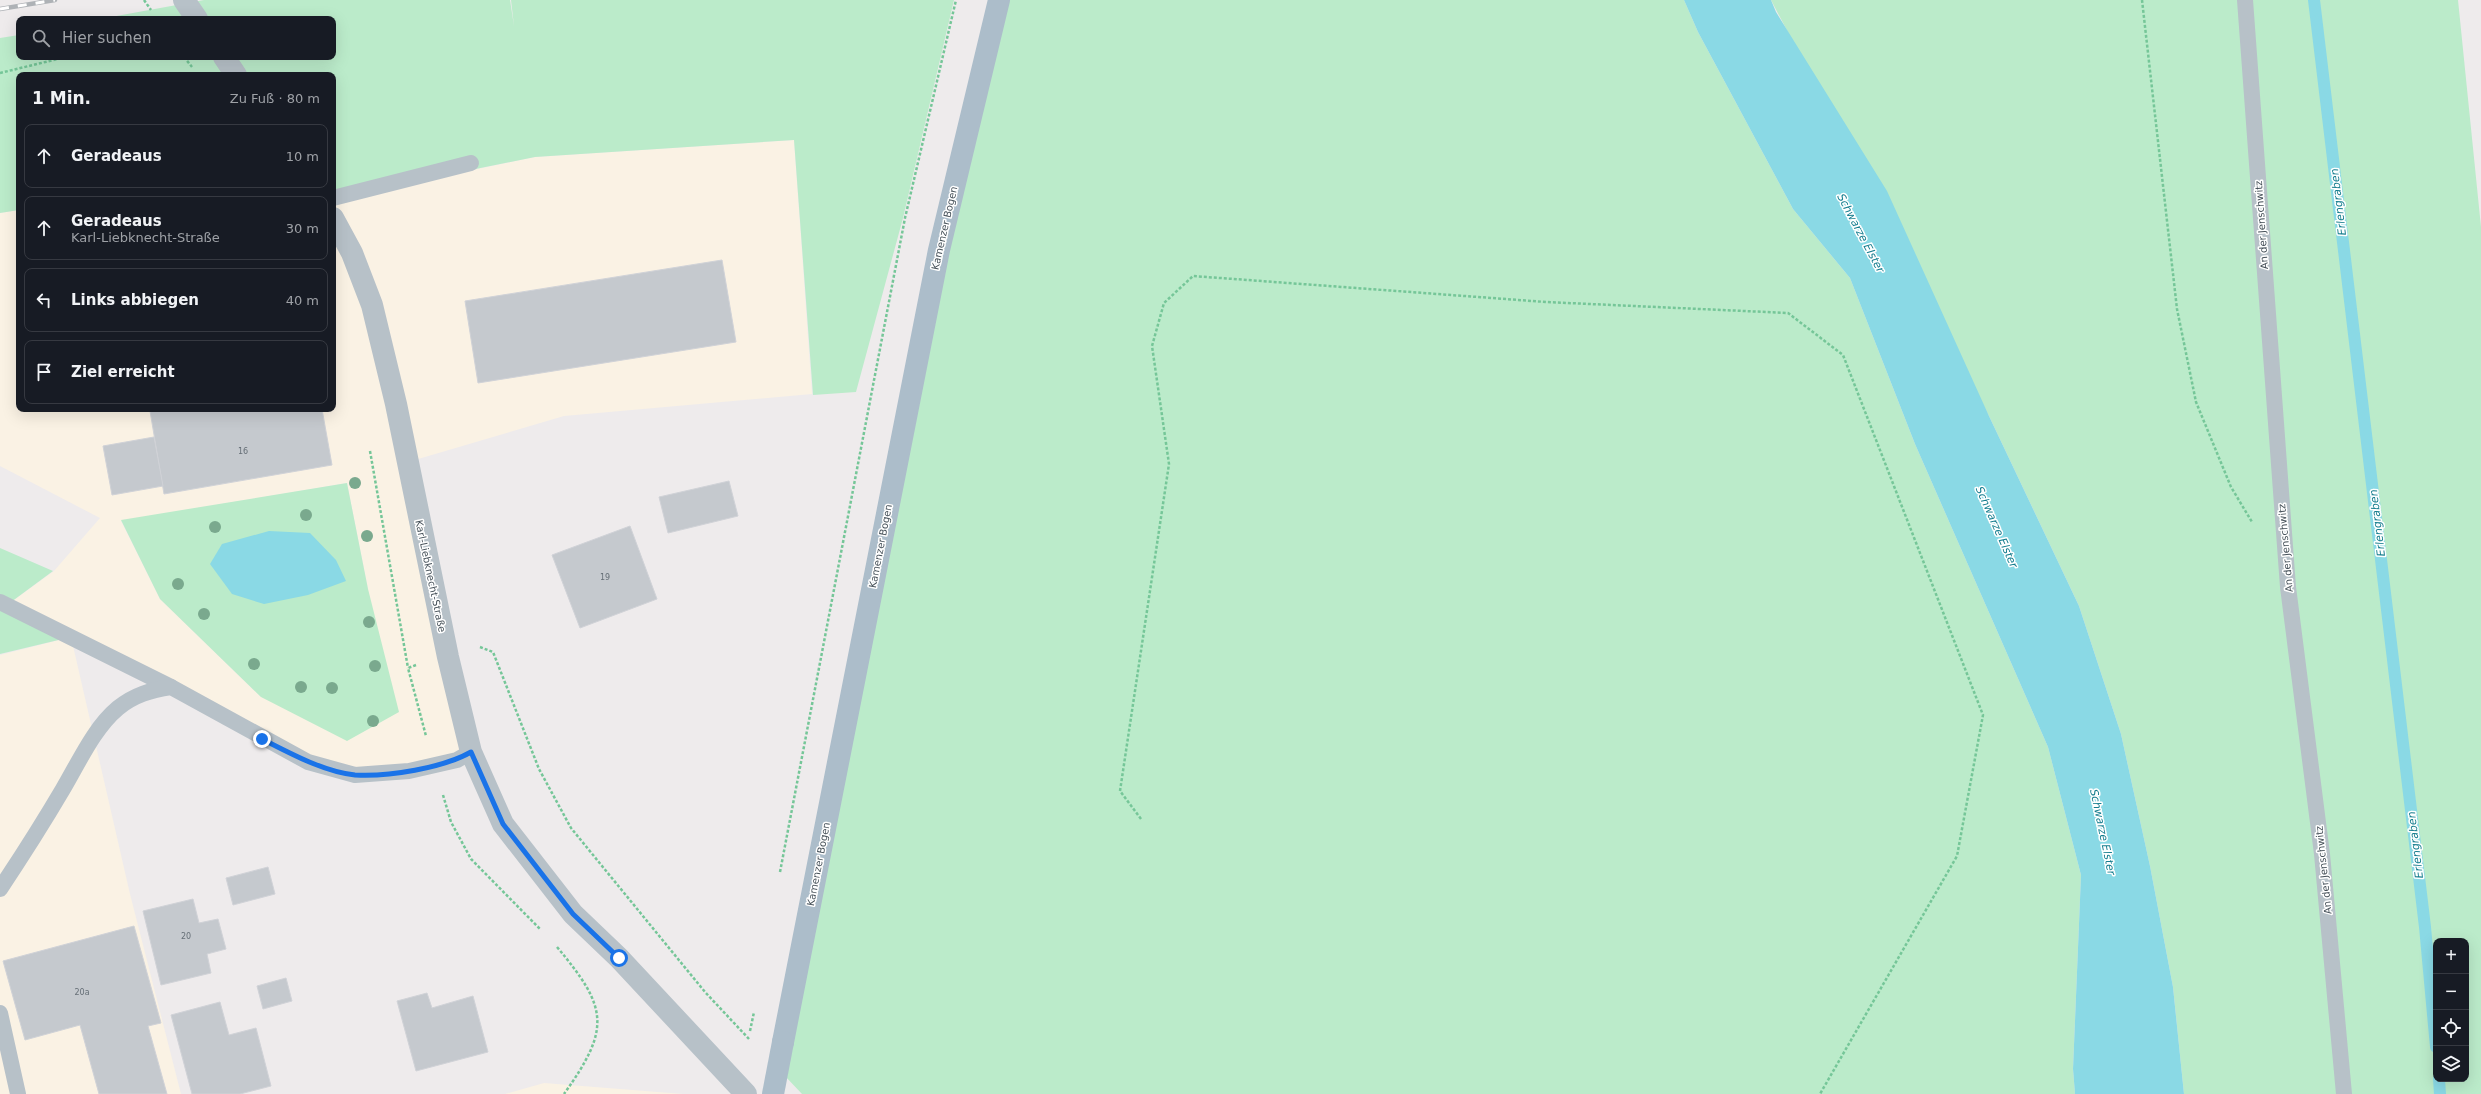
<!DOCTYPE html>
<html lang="de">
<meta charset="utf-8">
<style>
:root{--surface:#171b24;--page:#20242c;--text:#f1f3f6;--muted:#9ea1a6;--line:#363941}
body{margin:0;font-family:"DejaVu Sans",sans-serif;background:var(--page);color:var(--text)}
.controls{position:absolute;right:12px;bottom:12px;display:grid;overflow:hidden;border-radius:8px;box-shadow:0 4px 16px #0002}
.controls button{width:36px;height:36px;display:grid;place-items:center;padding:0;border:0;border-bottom:1px solid var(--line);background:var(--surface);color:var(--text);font:20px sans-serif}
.stop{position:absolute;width:12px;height:12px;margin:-9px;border:3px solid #1a73e8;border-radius:50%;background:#fff}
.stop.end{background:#1a73e8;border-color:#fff;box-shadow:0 1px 4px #0008}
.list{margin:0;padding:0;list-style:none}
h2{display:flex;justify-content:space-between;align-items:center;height:52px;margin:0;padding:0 16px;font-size:17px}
h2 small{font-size:13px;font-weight:400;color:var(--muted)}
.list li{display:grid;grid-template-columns:26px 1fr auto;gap:12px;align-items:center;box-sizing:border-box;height:64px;margin:0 8px 8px;padding:0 8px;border:1px solid var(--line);border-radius:8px}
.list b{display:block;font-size:15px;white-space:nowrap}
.list p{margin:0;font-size:13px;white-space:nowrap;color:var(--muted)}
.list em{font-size:13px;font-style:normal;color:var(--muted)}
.icon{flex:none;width:22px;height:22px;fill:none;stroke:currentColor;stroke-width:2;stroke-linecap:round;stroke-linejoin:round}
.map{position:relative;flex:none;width:2481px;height:1094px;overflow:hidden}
.search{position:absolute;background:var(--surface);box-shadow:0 4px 16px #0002;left:16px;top:16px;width:320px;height:44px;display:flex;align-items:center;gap:10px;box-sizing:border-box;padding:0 14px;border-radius:8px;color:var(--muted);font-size:15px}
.panel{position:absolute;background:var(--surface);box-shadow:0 4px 16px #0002;left:16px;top:72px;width:320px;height:340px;border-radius:8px}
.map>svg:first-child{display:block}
</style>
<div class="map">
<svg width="2481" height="1094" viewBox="0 0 2481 1094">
<rect width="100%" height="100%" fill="#eeebec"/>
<g fill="#faf2e4" fill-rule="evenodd">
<path d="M794 140 812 394 564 416 408 462 470 752 355 774 309 762 7 605 54 571 100 518 0 466V213L19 210V409H333V199L535 157ZM347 483 368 589 261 697 160 599 121 521Z"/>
<polygon points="71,637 130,894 181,1094 0,1094 0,655"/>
<polygon points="544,1083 683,1094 505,1094"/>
</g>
<g fill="#bbebca" fill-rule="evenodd">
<polygon points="204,0 510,0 514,26 511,0 954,0 903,218 856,392 813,395 794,140 535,157 333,198 333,75 19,75 19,210 0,213 0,38 19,35 19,57 333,57 333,19 100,19"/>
<polygon points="999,0 1684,0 1698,32 1793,209 1850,278 1915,444 2048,747 2081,875 2073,1069 2075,1094 802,1094 785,1076"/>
<path d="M1771 0H2458L2481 227V1094H2184L2173 987 2150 866 2121 734 2079 606 1989 416ZM2436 941H2466V1079H2436Z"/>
<polygon points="347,483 368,589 399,712 347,741 261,697 160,599 121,520"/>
<polygon points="0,548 53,571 7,605 71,637 0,654"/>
</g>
<g fill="#8ad9e5">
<polygon points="1684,0 1771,0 1776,12 1887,191 1989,416 2079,606 2121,734 2150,866 2173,987 2184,1094 2075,1094 2073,1069 2081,875 2048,747 1915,444 1850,278 1793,209 1698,32"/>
<polygon points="269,531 310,533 336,560 346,581 308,595 264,604 232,594 210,564 222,544"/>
</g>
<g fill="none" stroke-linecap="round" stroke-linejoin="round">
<g stroke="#8ad9e5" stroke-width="12">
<polyline points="2314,0 2425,927 2436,1047"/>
<polyline points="2439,1079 2440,1094"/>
</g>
</g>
<g fill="#c5c9ce" stroke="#d0d2d7">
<polygon points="722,260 736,342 478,383 465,301"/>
<polygon points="162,409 249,409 249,411 322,409 332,465 164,494 150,411"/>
<polygon points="154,437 163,486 112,495 103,446"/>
<polygon points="729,481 738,516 668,533 659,497"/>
<polygon points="630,526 657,599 580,628 552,555"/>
<polygon points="268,867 275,894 233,905 226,878"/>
<polygon points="193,899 199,923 218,919 226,949 207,954 211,973 161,985 143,911"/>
<polygon points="134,926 161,1023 148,1026 167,1094 99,1094 80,1025 25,1040 3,961"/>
<polygon points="286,978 292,1001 263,1009 257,986"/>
<polygon points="427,993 432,1008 473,996 488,1052 416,1071 397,1001"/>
<polygon points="220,1002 229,1035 256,1028 271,1086 240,1094 192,1094 171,1015"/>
</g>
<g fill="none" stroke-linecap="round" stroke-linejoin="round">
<g stroke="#75c698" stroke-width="2.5" stroke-dasharray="3 2" stroke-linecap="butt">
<polyline points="144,0 151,10"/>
<polyline points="2142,0 2177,309 2196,402 2231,487 2252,522"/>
<polyline points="184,57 192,67"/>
<polyline points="0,73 66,57"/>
<polyline points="370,451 408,668"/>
<polyline points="480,647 493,652 539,769 571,828 705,992 749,1039"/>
<polyline points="416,665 408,668 426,736"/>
<polyline points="443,795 451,822 471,859 540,929"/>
<polyline points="1141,819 1120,791 1169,464 1152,346 1164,303 1193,276 1546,302 1788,313 1843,355 1983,715 1957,856 1820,1094"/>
<polyline points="780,872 905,218 956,0"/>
<path d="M557 947C608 1008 611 1028 564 1094"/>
</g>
<g stroke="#b7c1c8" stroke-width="16">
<polyline points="2245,0 2288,587 2322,854 2344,1094"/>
<polyline points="333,198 471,163"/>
<polyline points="0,602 171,687"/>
<path d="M0 889C22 856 43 823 63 789 79 762 94 728 118 708 134 695 151 690 171 687L308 762 355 775 409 771 457 760 471 752"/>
<polyline points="0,1013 18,1094"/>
</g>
<g stroke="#b7c1c8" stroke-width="22">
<polyline points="184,0 197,19"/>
<polyline points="224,57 236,75"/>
<polyline points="333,218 352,253 372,305 396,404 448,657 471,752 503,824 573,914 619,958 746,1094"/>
</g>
<polyline stroke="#acbdca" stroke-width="22" points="783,1042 939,250 999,0"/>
<g stroke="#aeb2b6" stroke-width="4.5">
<polyline id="rail" points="0,9 55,0"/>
</g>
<use href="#rail" stroke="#fff" stroke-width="3" stroke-dasharray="9" stroke-linecap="butt"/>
<polyline stroke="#75c698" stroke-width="2.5" stroke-dasharray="3 2" stroke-linecap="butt" points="750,1031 754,1012"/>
<polyline stroke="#acbdca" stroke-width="22" points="773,1094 783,1042"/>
</g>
<g fill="#7aa98e">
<circle cx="355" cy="483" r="6"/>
<circle cx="306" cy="515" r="6"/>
<circle cx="215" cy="527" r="6"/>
<circle cx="367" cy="536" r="6"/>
<circle cx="178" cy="584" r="6"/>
<circle cx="204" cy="614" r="6"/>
<circle cx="369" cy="622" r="6"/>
<circle cx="254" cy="664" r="6"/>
<circle cx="375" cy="666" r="6"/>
<circle cx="301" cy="687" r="6"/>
<circle cx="332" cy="688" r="6"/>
<circle cx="373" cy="721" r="6"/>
</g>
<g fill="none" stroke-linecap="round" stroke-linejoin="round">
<path stroke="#1a73e8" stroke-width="5" d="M262 739C290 753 324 772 355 775 388 777 443 768 471 752L503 824 573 914 619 958"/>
</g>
<g text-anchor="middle" stroke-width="3" stroke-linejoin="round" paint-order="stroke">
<g font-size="8" fill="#656e76">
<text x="243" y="454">16</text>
<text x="605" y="580">19</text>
<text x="186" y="939">20</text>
<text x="82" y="995">20a</text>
</g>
<g font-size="10" fill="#455058" stroke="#fff">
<text transform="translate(2261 225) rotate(-94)" y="4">An der Jenschwitz</text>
<text transform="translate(944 228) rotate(-77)" y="4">Kamenzer Bogen</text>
<text transform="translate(880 546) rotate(-79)" y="4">Kamenzer Bogen</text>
<text transform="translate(2285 548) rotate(-95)" y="4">An der Jenschwitz</text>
<text transform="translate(431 576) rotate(78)" y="4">Karl-Liebknecht-Straße</text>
<text transform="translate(818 864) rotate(-79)" y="4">Kamenzer Bogen</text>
<text transform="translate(2323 870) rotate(-96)" y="4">An der Jenschwitz</text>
</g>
<g font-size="11" font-style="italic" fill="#147d8e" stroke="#fff">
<text transform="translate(2338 202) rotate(-97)" y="4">Erlengraben</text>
<text transform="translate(1861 233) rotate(62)" y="4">Schwarze Elster</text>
<text transform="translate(2377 523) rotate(-97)" y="4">Erlengraben</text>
<text transform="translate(1997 527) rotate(66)" y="4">Schwarze Elster</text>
<text transform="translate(2103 832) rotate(78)" y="4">Schwarze Elster</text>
<text transform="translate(2415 845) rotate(-97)" y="4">Erlengraben</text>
</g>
</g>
</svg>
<div class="controls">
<button>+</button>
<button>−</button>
<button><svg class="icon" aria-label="locate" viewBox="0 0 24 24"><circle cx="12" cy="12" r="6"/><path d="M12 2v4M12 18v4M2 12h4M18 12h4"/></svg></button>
<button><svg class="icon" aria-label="layers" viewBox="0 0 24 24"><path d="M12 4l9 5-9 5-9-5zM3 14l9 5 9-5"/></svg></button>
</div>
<div class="stop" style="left:619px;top:958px"></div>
<div class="stop end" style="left:262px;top:739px"></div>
<div class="search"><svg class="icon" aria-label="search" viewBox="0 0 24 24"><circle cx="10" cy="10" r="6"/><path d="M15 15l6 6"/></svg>Hier suchen</div>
<section class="panel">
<h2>1 Min.<small>Zu Fuß · 80 m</small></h2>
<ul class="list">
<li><svg class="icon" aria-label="ahead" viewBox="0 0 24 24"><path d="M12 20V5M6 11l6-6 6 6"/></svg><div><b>Geradeaus</b></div><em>10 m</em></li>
<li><svg class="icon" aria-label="ahead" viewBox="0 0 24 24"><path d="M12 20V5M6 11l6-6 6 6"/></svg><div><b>Geradeaus</b><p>Karl-Liebknecht-Straße</p></div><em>30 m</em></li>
<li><svg class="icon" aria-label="left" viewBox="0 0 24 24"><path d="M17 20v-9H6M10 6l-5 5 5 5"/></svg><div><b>Links abbiegen</b></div><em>40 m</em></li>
<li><svg class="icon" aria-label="arrive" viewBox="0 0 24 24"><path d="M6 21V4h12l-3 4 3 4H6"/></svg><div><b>Ziel erreicht</b></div></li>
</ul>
</section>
</div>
